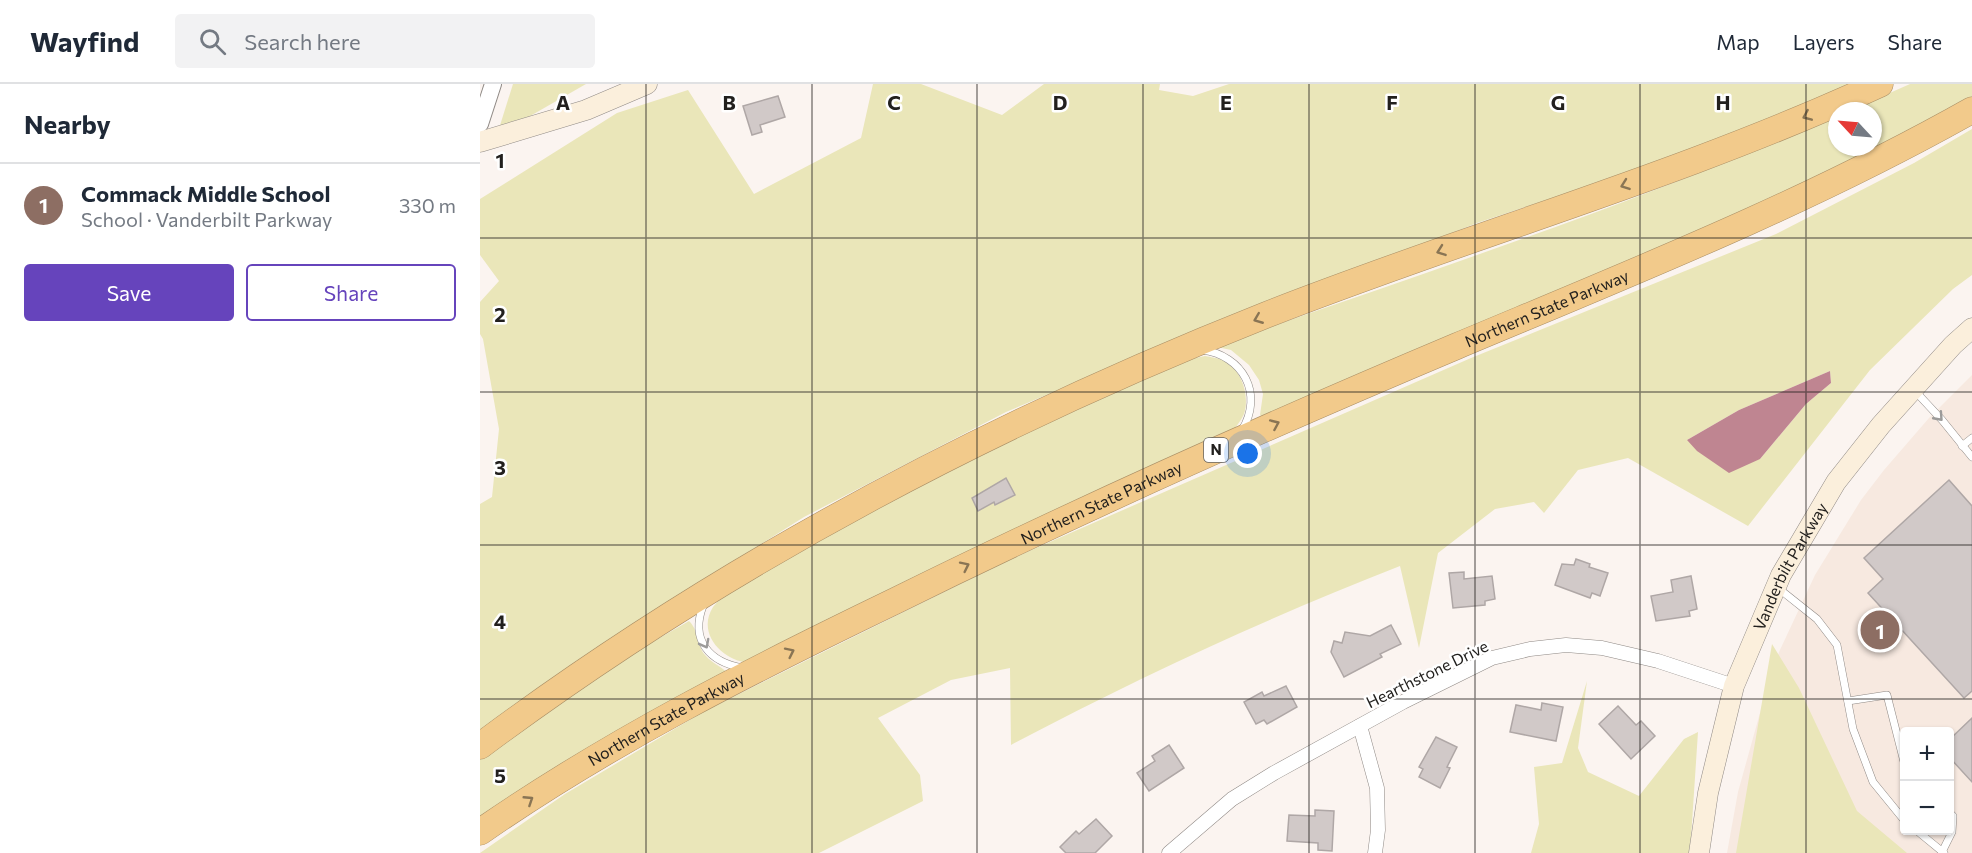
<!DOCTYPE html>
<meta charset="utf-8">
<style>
:root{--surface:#fff;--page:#f2f2f3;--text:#1f2937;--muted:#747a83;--line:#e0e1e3;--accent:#6644bc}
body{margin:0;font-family:Commissioner,sans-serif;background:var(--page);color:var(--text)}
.controls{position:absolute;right:18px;bottom:18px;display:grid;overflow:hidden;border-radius:6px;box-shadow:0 2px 4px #0004}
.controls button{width:54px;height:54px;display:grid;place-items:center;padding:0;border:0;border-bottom:2px solid var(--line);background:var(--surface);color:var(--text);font:30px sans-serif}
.compass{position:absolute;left:1348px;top:18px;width:54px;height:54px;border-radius:50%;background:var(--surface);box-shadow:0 2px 4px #0004;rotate:296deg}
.you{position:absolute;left:768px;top:370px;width:21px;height:21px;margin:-15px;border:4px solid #fff;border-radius:50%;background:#1a73e8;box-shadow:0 0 0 9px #1a73e833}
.badge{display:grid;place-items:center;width:39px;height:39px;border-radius:50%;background:var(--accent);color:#fff;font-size:20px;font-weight:700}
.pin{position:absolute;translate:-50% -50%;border:3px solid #fff;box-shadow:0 2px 6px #0006}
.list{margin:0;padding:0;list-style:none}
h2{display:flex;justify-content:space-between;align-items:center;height:78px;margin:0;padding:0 24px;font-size:26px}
h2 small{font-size:20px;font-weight:400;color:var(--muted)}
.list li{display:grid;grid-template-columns:39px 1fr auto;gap:18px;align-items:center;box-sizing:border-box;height:84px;padding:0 24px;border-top:2px solid var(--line)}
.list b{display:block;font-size:22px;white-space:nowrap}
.list p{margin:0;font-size:20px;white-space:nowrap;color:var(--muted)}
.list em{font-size:20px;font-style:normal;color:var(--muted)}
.actions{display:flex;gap:12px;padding:18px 24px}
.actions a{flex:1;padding:14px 0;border:2px solid var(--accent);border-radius:6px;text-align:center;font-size:21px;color:var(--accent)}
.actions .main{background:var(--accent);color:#fff}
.icon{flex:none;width:33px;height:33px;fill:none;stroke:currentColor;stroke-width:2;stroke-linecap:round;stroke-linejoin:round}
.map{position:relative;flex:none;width:1492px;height:769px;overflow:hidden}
header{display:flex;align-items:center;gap:36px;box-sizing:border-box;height:84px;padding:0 30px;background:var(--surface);border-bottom:2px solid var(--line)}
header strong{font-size:28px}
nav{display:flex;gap:33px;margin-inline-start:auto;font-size:21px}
.search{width:420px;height:54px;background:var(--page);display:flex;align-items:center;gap:15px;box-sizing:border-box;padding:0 21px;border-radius:6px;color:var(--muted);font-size:22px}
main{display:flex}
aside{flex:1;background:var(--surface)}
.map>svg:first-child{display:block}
</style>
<header>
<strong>Wayfind</strong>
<div class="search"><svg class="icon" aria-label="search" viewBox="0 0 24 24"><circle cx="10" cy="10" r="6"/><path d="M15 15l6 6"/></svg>Search here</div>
<nav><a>Map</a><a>Layers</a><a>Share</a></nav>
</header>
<main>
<aside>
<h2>Nearby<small></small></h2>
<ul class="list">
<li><span class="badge" style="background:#8d6e63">1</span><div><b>Commack Middle School</b><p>School · Vanderbilt Parkway</p></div><em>330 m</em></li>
</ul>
<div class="actions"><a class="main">Save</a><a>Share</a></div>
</aside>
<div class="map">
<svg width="1492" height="769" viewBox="0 0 1492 769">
<rect width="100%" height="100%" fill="#fbf4f0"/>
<path fill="#f7e9e0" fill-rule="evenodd" d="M1492 291V769H1247L1258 708 1288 600 1299 568 1335 491 1381 416 1404 386 1449 334ZM1424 648H1470V746H1424Z"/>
<g fill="#eae6b9" fill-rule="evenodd">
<polygon points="33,0 106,0 17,51"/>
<polygon points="393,0 441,0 522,31 564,0 680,0 679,6 713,12 749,0 1375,0 1223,64 997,139 645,278 526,328 324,433 192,516 0,650 0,420 12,413 19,345 3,255 0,250 0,218 19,197 0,171 0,115 137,29 208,6 274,110 381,54"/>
<path d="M1430 0H1492V17L1327 104 783 334 780 331 783 310 779 296 769 281 751 266 737 263 741 260C948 188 1156 119 1357 32V63H1393V27H1369Z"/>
<path d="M1492 45V191L1473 205 1390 286 1268 442 1148 374 1098 386 1064 429 1054 418 1015 425 958 469 939 564 920 482C787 534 657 594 531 661L530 584 471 596 398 634 440 691 443 717 339 769H0L85 710 223 628 524 478 991 274 1296 150 1434 79ZM1350 287 1351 299 1326 320 1280 375 1207 356 1259 326Z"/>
<path d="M725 272C730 273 738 274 743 276 762 285 770 312 764 330 761 337 755 344 750 350L269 579C243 577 216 550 233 523 239 515 247 510 255 504L493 371 706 276Z"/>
<path d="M209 537C219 546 216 562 226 572 232 579 242 583 249 590L0 740V675L157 567Z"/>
<polygon points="1292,560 1319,604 1377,727 1427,769 1256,769"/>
<polygon points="1107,597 1098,664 1108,688 1159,712 1204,655 1218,648 1210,769 1051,769 1059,740 1054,683 1082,679"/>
</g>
<polygon fill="#bf8591" points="1350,287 1351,299 1326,320 1280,375 1249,389 1217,367 1207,356 1259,326"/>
<g fill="#d1c9c8" stroke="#afa7a6" stroke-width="1.5">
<polygon points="298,12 305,33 280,41 282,48 272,51 263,22"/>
<polygon points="526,394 535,411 515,421 514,418 498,427 492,414"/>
<polygon points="1469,396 1492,422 1492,607 1484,614 1388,509 1403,495 1384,474"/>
<polygon points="1096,475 1110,480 1109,483 1128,489 1120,512 1112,509 1110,514 1075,501 1082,480 1094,481"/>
<polygon points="984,488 984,495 1012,492 1015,515 1005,517 1005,521 973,524 969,489"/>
<polygon points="1211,492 1217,525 1209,527 1210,532 1176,537 1171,512 1193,508 1191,496"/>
<polygon points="911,541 921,560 900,570 902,573 864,593 851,568 854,557 862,559 865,548 890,552"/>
<polygon points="806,602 817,623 787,640 784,636 776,640 764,618 782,608 784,612"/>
<polygon points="1062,619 1083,623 1076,657 1030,648 1036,621 1061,626"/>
<polygon points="1138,622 1156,641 1161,637 1175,652 1151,675 1119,640"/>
<polygon points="1492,634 1492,698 1470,674 1470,655"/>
<polygon points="956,653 977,663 967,683 970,684 960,704 939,693 943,685 939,683"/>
<polygon points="689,661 704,684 669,707 657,689 675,677 672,672"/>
<polygon points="835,726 854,727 852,767 838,766 838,759 807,757 809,731 835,732"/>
<polygon points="616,735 632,752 615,769 586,769 580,763 596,747 599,750"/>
</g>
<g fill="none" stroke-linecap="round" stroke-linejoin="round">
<g stroke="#8f8985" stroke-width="8">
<g id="service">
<path d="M722 266C763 271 784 310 762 346"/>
<polyline points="1435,307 1462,336 1492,373"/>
<polyline points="1482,362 1492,354"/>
<polyline points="1298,504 1337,535 1357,561 1373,645 1393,698 1424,736"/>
<path d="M223 522C210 556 229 578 263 584"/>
<polyline points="1368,617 1407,611 1424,678"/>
<polyline points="1436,746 1464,769"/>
<polyline points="1462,768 1472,748 1473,732 1470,729"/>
</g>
</g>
<g stroke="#8f8985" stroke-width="15">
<g id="minor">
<polyline points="880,642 897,704 898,746 895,769"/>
<polyline points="689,769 752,715 794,689 923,618 1012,574 1050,565 1086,561 1122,564 1178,577 1254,602"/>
</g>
</g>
<g stroke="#8f8985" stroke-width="18">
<polyline id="tertiary" points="0,40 13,0"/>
</g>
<g stroke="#8f8985" stroke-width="21">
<g id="secondary">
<polyline points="0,58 106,26 167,0"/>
<path id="s1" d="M1219 769 1228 709 1254 602 1301 491 1356 398 1401 341 1473 261 1492 244"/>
</g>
</g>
<g stroke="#a98e65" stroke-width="27">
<g id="motorway">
<path d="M0 662C240 483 508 341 786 231 989 151 1201 92 1400 0"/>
<path id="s2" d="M0 748C131 657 272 586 415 517 599 426 787 342 977 262 1151 189 1327 119 1492 26"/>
</g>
</g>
<use href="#service" stroke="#fff" stroke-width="7"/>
<use href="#minor" stroke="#fff" stroke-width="14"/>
<use href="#tertiary" stroke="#fff" stroke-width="16"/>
<use href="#secondary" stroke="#fbefdc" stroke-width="20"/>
<use href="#motorway" stroke="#f2ca8b" stroke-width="26"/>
</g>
<defs><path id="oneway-chevron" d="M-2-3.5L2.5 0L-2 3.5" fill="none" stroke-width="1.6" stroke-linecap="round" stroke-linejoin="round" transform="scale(1.5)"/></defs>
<g stroke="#8a7554">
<use href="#oneway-chevron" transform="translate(1327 32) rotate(157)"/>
<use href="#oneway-chevron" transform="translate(1145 101) rotate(160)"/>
<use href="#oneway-chevron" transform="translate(961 167) rotate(160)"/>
<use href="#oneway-chevron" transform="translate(778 235) rotate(158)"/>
<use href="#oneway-chevron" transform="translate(795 340) rotate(-24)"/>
<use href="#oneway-chevron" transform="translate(485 482) rotate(-26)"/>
<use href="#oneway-chevron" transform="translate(310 568) rotate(-26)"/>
<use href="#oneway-chevron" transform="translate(49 716) rotate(-33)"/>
</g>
<g stroke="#9c9b9a">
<use href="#oneway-chevron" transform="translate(1459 333) rotate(48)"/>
<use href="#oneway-chevron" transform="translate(225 560) rotate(62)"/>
</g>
<path fill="none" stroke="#22201e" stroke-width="1.5" stroke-opacity="0.55" d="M166 0V769M332 0V769M497 0V769M663 0V769M829 0V769M995 0V769M1160 0V769M1326 0V769M0 154H1492M0 308H1492M0 461H1492M0 615H1492"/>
<g text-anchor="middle" stroke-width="5" stroke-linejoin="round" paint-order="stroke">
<rect fill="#fff" stroke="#646362" stroke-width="1.5" x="724" y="354" width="24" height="24" rx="4.5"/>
<g font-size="15" font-weight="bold" fill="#22201e">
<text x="736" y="371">N</text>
</g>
<g font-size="16" fill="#22201e" stroke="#fff">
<text dy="6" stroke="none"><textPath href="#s2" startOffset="1190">Northern State Parkway</textPath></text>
<text dy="6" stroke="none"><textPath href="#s2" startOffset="704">Northern State Parkway</textPath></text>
<text dy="6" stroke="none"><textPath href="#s1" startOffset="303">Vanderbilt Parkway</textPath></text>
<text transform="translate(947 590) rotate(-26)" y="6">Hearthstone Drive</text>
<text dy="6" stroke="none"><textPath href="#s2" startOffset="218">Northern State Parkway</textPath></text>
</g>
</g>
<g font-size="20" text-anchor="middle" font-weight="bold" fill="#22201e" stroke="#fff" stroke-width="5" stroke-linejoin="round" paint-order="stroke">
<text x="83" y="26">A</text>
<text x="249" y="26">B</text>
<text x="414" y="26">C</text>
<text x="580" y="26">D</text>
<text x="746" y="26">E</text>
<text x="912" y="26">F</text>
<text x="1078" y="26">G</text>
<text x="1243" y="26">H</text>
<text x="20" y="84">1</text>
<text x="20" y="238">2</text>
<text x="20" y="391">3</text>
<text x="20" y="545">4</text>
<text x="20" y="699">5</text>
</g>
</svg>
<div class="controls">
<button>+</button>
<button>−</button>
</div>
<svg class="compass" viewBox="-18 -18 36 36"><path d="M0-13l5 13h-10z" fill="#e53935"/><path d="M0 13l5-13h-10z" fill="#747a83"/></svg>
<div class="you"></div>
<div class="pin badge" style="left:1400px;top:546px;background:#8d6e63">1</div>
</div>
</main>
